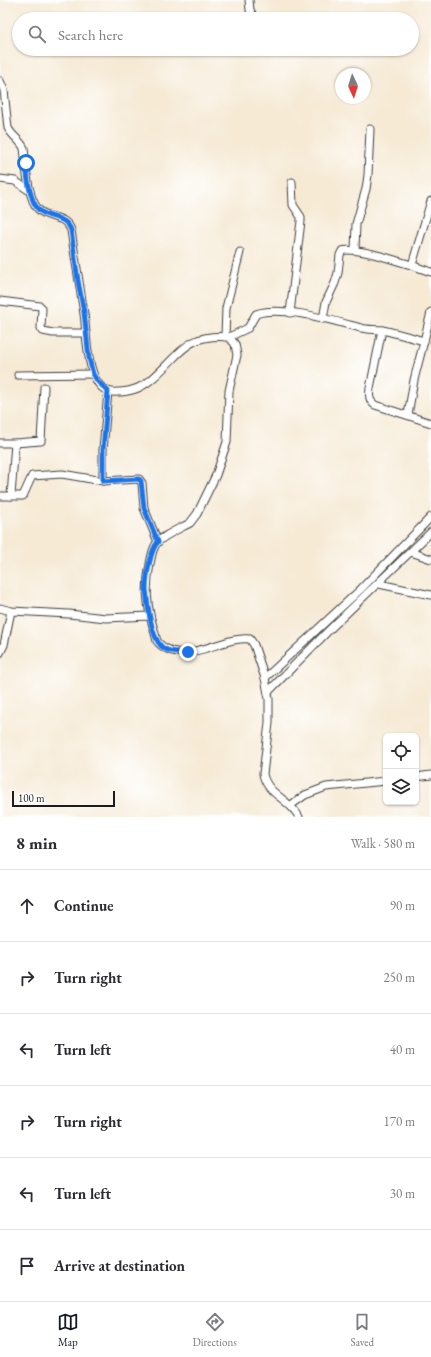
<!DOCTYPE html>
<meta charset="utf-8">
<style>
:root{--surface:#fff;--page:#f7f7f7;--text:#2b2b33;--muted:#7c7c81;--line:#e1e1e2;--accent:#111827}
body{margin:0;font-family:"EB Garamond",serif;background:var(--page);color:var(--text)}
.controls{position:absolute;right:12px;bottom:12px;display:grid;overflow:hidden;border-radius:6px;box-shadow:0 1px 3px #0004}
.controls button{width:36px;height:36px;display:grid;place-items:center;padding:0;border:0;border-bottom:1px solid var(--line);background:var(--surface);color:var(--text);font:20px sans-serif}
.compass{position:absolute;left:335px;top:68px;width:36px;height:36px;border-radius:50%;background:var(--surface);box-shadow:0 1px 3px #0004;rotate:176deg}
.scale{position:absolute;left:12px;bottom:10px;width:103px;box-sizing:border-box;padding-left:4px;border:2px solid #1c1c1c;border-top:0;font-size:11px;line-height:14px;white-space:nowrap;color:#1c1c1c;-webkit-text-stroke:3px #fff;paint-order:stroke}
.stop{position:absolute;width:12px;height:12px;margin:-9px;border:3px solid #1a73e8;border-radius:50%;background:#fff}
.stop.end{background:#1a73e8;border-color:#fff;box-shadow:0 1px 4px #0008}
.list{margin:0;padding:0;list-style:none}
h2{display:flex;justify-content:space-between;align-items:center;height:52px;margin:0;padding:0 16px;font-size:17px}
h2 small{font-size:13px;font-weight:400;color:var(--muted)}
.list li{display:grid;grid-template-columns:26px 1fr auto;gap:12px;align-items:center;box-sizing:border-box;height:72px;padding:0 16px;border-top:1px solid var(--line)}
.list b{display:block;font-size:15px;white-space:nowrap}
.list em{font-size:13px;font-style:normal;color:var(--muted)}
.icon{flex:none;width:22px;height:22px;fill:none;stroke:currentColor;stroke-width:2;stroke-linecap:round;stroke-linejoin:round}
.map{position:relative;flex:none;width:431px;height:817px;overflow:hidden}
.search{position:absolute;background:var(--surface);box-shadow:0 1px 3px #0004;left:12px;right:12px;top:12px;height:44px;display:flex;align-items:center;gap:10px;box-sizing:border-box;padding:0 14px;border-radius:22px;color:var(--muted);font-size:15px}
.sheet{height:484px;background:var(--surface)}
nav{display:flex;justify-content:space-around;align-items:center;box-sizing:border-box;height:56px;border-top:1px solid var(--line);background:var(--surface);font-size:11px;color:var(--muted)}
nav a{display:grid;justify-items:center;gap:2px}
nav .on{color:var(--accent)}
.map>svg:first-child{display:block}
</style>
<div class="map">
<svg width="431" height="817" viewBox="0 0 431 817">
<rect width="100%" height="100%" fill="#fff"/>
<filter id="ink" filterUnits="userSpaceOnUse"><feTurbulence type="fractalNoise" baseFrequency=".025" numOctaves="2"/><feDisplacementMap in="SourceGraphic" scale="8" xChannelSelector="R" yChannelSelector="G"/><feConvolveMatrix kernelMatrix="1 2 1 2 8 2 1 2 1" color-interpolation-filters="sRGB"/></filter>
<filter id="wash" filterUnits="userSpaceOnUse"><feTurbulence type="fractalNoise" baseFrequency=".012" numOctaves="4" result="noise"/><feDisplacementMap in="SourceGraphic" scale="16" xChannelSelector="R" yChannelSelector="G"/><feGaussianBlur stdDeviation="0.9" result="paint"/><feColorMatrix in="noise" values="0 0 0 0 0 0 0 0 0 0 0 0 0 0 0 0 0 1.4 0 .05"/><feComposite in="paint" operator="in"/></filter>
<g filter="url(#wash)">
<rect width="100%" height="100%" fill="#f6ead5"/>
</g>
<g filter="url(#ink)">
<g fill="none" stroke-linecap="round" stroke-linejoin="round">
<g stroke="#3d3b38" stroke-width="9">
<g id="minor">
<polyline points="249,0 250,10 255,19"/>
<path d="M0 81 4 90 8 128C12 136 20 140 24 148 26 164 27 197 38 209 48 220 65 214 71 230 75 258 80 286 84 314 87 333 86 384 108 391 112 393 117 392 120 392 134 391 143 387 153 378 181 354 186 333 229 337L235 344 237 355 229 391 227 442 216 475 197 514 190 523C181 528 159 537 155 546 152 552 151 558 150 564 145 588 147 607 154 630 155 633 156 638 157 641 161 647 166 649 172 651 197 658 227 636 250 639L254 645 265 678 269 699V723L263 774C267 795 290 799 299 817"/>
<polyline points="0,179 15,181 30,191"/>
<polyline points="355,250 356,224 366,189 368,175 370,129"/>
<polyline points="412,265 431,201"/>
<polyline points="0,301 40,306 42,308 41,328 43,331 53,333 86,333"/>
<polyline points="290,313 301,221 301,217 293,205 292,182"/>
<path d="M323 319 326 302 335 283 338 273 340 255 342 251C356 246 415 266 431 272"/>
<path d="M382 330 370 388C369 396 369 401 375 405L431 423"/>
<polyline points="225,337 226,308 240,252"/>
<path d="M229 337 248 328 256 314C282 305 334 321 361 328 368 330 375 329 382 330 396 333 410 337 424 341L431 312"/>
<polyline points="18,375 93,374"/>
<polyline points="408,415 414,380 424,341"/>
<polyline points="0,443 15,443 11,496"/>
<polyline points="15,443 41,441 44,387"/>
<polyline points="103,481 103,450 108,391"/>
<polyline points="0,496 23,496 32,476 62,474 103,481 139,479 142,483 144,508 158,542"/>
<polyline points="411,552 431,559"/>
<polyline points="379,584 431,595"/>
<polyline points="0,608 11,611 69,614 106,618 150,616"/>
<polyline points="0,653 4,645 11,611"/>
<polyline points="265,678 361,589 431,517"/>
<polyline points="268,692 328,631 431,532"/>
<polyline points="416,777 431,775"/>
<polyline points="291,805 305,795 326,787 386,781"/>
</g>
</g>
<use href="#minor" stroke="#fff" stroke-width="7"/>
</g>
</g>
<g fill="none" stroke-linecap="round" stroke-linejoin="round" filter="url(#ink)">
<path stroke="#1a73e8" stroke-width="5" d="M26 163C27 176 29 199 38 209 48 220 65 214 71 230L78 281 84 312 89 358 93 374 98 382 108 391 103 450V481L139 479 141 481 144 508 158 542C150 550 146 578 146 589 147 603 151 636 161 646 168 653 179 652 188 652"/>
</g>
</svg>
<div class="controls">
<button><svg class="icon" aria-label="locate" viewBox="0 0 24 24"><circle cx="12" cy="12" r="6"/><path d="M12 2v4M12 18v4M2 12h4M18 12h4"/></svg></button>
<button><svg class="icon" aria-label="layers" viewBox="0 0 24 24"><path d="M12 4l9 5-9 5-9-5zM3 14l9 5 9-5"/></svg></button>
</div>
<svg class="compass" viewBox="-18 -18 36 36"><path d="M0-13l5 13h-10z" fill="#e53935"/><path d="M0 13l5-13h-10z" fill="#7c7c81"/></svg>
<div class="scale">100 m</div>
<div class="stop" style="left:26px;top:163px"></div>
<div class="stop end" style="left:188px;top:652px"></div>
<div class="search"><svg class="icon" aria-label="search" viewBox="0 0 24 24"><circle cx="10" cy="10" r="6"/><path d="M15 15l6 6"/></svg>Search here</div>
</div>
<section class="sheet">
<h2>8 min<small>Walk · 580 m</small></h2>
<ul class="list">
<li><svg class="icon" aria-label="ahead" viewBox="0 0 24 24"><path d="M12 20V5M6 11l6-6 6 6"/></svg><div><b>Continue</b></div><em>90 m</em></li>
<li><svg class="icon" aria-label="right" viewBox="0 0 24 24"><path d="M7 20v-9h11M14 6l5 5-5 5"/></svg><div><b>Turn right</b></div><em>250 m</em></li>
<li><svg class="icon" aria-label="left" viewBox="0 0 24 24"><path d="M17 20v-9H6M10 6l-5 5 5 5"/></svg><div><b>Turn left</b></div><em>40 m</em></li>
<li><svg class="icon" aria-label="right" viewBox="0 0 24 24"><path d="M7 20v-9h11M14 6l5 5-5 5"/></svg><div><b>Turn right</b></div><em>170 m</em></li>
<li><svg class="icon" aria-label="left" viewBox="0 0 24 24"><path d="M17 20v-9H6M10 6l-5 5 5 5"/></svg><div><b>Turn left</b></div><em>30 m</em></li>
<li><svg class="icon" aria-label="arrive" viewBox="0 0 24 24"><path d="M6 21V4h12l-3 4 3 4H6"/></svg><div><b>Arrive at destination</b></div></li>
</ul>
</section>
<nav>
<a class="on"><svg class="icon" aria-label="map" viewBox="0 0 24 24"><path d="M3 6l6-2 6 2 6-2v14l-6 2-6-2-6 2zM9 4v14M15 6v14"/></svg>Map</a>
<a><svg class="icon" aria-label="directions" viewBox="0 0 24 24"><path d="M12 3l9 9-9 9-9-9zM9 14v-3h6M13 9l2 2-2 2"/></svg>Directions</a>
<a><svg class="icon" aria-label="saved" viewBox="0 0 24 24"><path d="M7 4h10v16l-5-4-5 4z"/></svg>Saved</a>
</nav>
